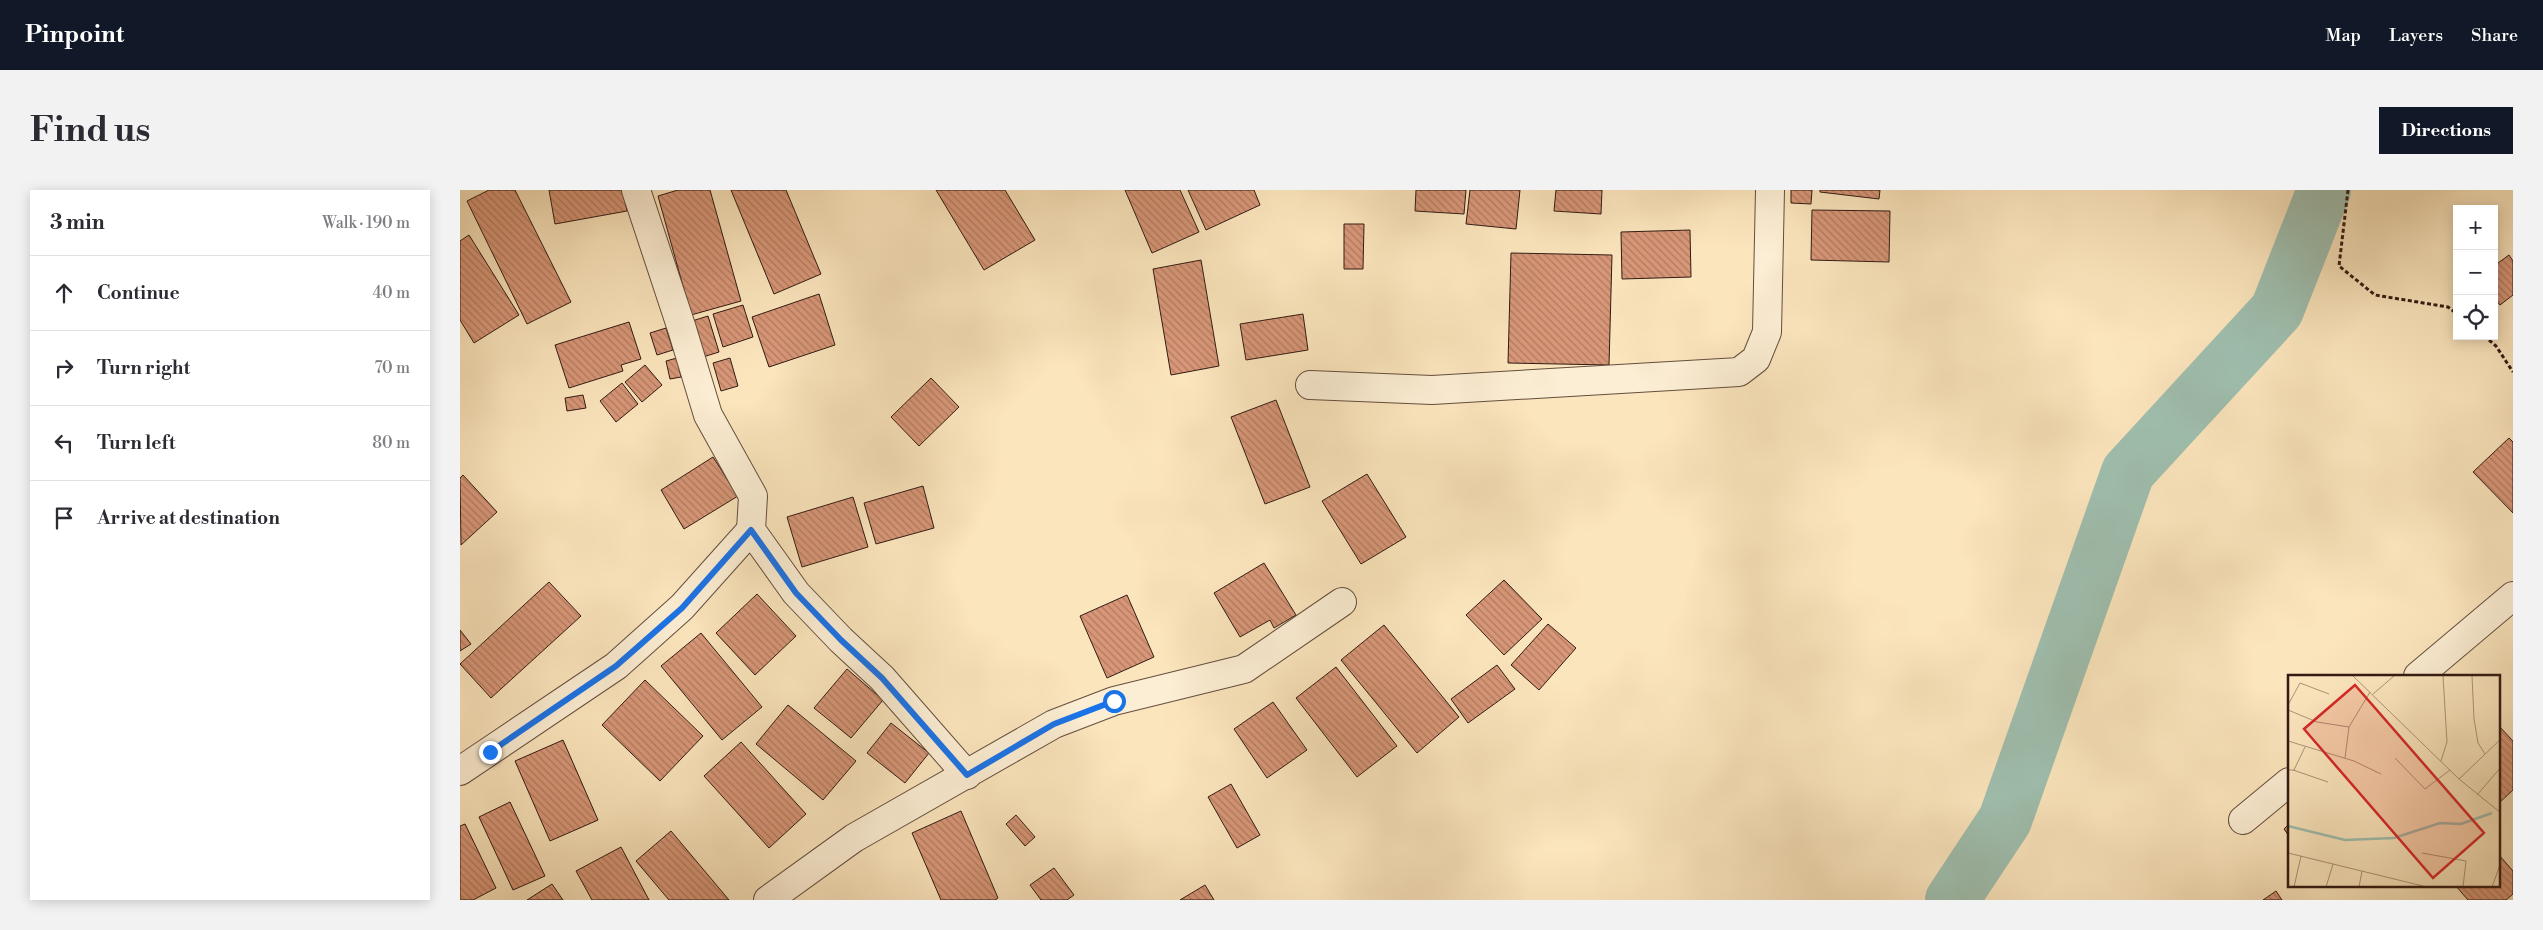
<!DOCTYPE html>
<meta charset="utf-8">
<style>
:root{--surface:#fff;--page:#f2f2f3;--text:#2b2b33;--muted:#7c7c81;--line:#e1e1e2;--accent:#111827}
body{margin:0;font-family:"Libre Bodoni",serif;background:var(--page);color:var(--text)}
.controls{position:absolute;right:15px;top:15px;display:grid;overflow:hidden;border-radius:0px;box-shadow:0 2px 12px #0003}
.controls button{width:45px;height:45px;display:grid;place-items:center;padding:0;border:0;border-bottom:1px solid var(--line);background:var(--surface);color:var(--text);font:25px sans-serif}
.stop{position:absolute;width:15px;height:15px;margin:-11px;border:4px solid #1a73e8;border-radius:50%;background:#fff}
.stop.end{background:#1a73e8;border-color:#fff;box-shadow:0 1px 5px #0008}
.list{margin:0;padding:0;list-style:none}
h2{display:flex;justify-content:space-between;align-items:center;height:65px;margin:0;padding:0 20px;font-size:21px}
h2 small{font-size:16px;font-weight:400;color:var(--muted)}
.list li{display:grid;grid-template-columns:32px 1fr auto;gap:15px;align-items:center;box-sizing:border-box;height:75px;padding:0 20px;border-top:1px solid var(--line)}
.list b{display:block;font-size:19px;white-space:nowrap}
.list em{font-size:16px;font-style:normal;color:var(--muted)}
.icon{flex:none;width:28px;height:28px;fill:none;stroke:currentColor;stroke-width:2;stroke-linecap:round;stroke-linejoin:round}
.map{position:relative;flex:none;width:2053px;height:710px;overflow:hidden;border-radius:0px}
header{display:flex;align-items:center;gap:30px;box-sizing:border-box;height:70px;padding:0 25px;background:var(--accent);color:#fff}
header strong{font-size:24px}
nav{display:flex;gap:28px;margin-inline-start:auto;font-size:18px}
.intro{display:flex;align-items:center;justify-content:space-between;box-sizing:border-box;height:120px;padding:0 30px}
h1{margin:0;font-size:35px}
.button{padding:12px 22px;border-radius:0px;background:var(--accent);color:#fff;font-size:18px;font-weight:700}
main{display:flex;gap:30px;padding:0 30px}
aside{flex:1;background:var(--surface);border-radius:0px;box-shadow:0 2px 12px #0003}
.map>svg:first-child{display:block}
</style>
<header>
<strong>Pinpoint</strong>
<nav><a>Map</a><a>Layers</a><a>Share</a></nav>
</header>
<div class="intro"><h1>Find us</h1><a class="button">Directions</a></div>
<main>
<aside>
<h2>3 min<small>Walk · 190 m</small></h2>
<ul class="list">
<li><svg class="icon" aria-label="ahead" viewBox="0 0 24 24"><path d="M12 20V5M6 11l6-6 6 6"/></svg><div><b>Continue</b></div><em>40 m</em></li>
<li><svg class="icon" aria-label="right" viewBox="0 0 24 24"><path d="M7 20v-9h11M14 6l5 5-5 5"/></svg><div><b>Turn right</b></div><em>70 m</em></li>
<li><svg class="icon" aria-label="left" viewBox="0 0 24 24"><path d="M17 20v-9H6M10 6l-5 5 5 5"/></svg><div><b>Turn left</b></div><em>80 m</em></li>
<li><svg class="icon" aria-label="arrive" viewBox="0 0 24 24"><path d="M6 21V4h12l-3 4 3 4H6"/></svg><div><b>Arrive at destination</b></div></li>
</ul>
</aside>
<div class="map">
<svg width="2053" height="710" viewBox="0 0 2053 710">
<defs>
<pattern id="building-back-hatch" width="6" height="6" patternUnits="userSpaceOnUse" patternTransform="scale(1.25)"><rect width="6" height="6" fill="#d89778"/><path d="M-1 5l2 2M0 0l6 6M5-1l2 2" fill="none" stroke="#b07a61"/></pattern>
</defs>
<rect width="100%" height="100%" fill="#fbe5bd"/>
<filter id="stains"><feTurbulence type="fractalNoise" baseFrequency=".004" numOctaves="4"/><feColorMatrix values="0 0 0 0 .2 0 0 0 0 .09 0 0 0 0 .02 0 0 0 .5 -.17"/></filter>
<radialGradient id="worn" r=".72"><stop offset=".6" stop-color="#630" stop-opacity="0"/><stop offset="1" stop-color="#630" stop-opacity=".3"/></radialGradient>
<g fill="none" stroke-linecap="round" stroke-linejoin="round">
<polyline stroke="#9fbfaf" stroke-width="54" points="1492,710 1545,630 1668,282 1817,120 1864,0"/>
</g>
<g fill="url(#building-back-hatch)" stroke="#321b13">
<polygon points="29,0 55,0 111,112 67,134 7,11"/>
<polygon points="89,0 163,0 167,21 95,34"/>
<polygon points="218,0 250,0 281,111 231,125 198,6"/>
<polygon points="271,0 326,0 361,84 314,104"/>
<polygon points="476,0 545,0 575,50 524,80"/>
<polygon points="665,0 720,0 739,42 692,63"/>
<polygon points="728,0 794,0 800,15 746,40"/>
<polygon points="956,0 1006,0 1004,24 955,21"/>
<polygon points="1010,0 1060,0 1056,39 1006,34"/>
<polygon points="1096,0 1142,0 1141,24 1094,21"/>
<polygon points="1331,0 1352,0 1351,14 1331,13"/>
<polygon points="1360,0 1420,0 1419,9 1360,2"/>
<polygon points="1352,20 1430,21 1429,72 1351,70"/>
<polygon points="884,34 904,34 903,79 884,79"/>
<polygon points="1230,40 1231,87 1162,89 1161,42"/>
<polygon points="9,45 59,125 14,153 0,130 0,51"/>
<polygon points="1051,63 1152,65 1149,175 1048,173"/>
<polygon points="2049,65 2053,71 2053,105 2040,115 2034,108 2034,76"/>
<polygon points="741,70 759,176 711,185 693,79"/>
<polygon points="359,104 375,155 309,177 292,127"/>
<polygon points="283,115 293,147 263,157 253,124"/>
<polygon points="843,124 848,160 786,170 780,134"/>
<polygon points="248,126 259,162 243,167 232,131"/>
<polygon points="169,132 181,169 161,175 163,181 109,198 95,155"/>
<polygon points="206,138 213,160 197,165 190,143"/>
<polygon points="217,168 221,187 210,189 206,171"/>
<polygon points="270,168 278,196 261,201 253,173"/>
<polygon points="185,175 202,195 182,212 165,192"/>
<polygon points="471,188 499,217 459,256 431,227"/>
<polygon points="162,193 178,214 156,232 140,211"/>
<polygon points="123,205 126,218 107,221 105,208"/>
<polygon points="816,210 850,297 805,314 771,227"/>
<polygon points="2049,248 2053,252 2053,323 2013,282"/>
<polygon points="253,267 278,306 224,339 201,300"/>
<polygon points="907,284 946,347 901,374 862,311"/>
<polygon points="3,285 37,322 1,355 0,288"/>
<polygon points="463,296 474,338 416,354 404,313"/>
<polygon points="393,307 408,357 342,377 327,327"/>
<polygon points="804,373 836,425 814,438 810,430 780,447 754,403"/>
<polygon points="1044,390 1082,429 1044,465 1006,425"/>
<polygon points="89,392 121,426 31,508 0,474"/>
<polygon points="297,404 336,446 295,485 256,443"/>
<polygon points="667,405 694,467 647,488 620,426"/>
<polygon points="1088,434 1116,458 1079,500 1051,475"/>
<polygon points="924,435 999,527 957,563 881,470"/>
<polygon points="0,440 11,454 0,461"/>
<polygon points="241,443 302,517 262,550 201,476"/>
<polygon points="1037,475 1055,499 1008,533 991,509"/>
<polygon points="876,477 937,556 897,587 836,508"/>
<polygon points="387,479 423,510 391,548 354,518"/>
<polygon points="185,490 243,546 200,591 142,535"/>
<polygon points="813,512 847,560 807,588 774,539"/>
<polygon points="328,515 396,571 363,610 296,554"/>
<polygon points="431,533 469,563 445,593 407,563"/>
<polygon points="2039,536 2053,551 2053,600 2039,613"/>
<polygon points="103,550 138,630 90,651 55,571"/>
<polygon points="281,552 346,624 309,658 244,586"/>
<polygon points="771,594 800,645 777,658 748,607"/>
<polygon points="50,612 85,686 53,700 19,627"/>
<polygon points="501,621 538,708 535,710 481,710 452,643"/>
<polygon points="556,625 575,647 565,656 546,634"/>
<polygon points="5,634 36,698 13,710 0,710 0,636"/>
<polygon points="1829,634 1829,646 1824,639"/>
<polygon points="211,641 269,710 209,710 176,671"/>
<polygon points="161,657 189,710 132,710 116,681"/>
<polygon points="2039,665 2053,681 2053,704 2046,710 2008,710 1996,696 2039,696"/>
<polygon points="594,678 614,705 607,710 581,710 570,695"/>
<polygon points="92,694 103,710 67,710"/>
<polygon points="745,695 754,710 720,710"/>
<polygon points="1816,701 1822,710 1803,710"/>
</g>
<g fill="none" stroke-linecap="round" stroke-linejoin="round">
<g stroke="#644e3e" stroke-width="30">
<g id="minor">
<polyline points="176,0 222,139 248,225 293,306 291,340 336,403 381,450 422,488 507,585"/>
<polyline points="850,195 972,200 1279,182 1296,169 1307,142 1310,0"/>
<polyline points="1958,486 2053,406"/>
<polyline points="0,581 156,476 222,417 291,340"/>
<polyline points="1783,630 1829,592"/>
<polyline points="308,710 394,648 594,534 654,511 784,479 882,412"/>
</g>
</g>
<g stroke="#321b13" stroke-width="3" stroke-dasharray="4 2.5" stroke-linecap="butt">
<polyline points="1888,0 1879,76 1915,105 1988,117 1997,124"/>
<polyline points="2024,146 2036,156 2053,182"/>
</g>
<use href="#minor" stroke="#fceed4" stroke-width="28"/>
</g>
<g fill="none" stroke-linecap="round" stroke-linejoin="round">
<polyline stroke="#1a73e8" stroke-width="6" points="30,562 156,476 222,418 291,340 336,403 381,450 422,488 507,585 594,534 654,511"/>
</g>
<g transform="translate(1828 485)">
<rect width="212" height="212" fill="#fbe5bd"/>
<path fill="none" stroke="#9fbfaf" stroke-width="2.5" d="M0 151 57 165 106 163 152 148 173 149 204 138"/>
<path fill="none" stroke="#ab9479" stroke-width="1" d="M65 1 171 104 213 138M184 1 186 44 190 68 197 79M85 19 106 1M0 30 12 8 41 19M0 35 29 47 61 52M0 66 66 86 93 99M57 83 61 52 82 17M107 83 137 114 162 95M153 86 159 67 155 1M0 95H6L17 72M5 95 40 107M171 104 213 64M189 120 213 92M0 178 139 212M134 178 178 186 175 212M6 212 13 181M38 212 45 189M71 212 74 196M204 212 213 187"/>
<path fill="#d62828" fill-opacity="0.15" stroke="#d62828" stroke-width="2.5" d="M67 10 196 158 145 203 16 54Z"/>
<rect width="212" height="212" fill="none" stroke="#321b13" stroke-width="2.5"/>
</g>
<rect width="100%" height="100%" filter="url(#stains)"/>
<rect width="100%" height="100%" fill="url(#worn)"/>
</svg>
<div class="controls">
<button>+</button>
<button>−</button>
<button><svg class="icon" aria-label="locate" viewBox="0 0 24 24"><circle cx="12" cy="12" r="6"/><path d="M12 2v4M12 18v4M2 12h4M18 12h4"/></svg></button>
</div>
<div class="stop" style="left:654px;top:511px"></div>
<div class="stop end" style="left:30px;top:562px"></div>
</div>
</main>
